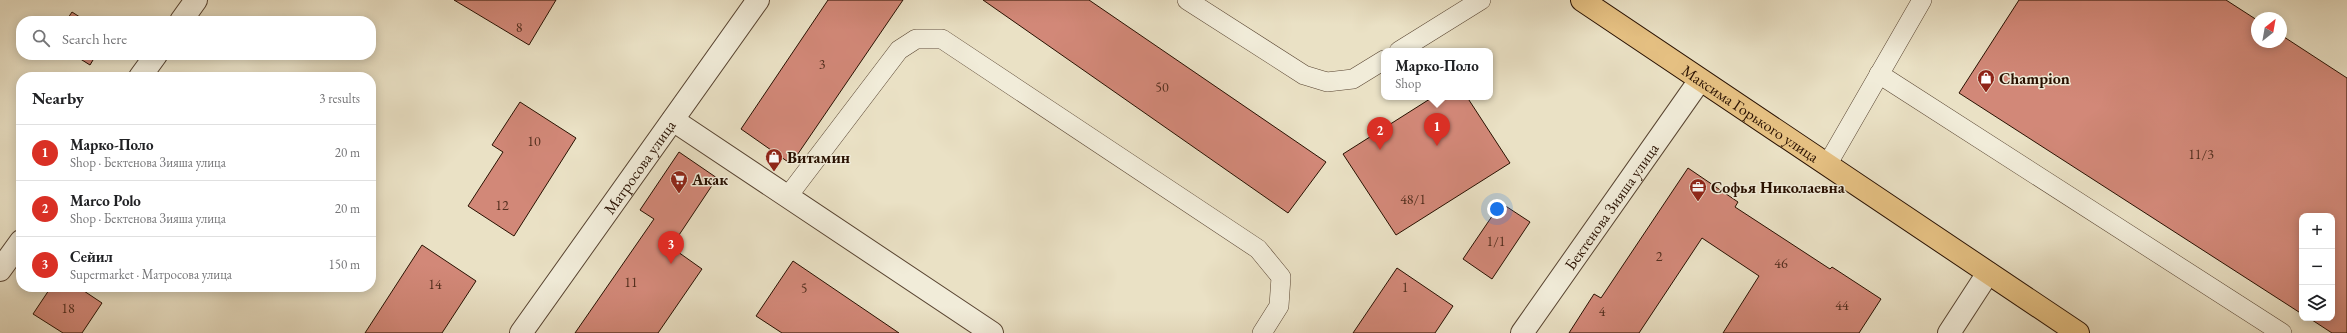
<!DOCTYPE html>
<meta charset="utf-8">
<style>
:root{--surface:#fff;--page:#f6f6f6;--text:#202124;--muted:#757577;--line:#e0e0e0;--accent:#d93025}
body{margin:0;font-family:"EB Garamond",serif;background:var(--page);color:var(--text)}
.controls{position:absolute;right:12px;bottom:12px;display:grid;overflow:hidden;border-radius:8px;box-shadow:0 2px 10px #0003}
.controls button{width:36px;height:36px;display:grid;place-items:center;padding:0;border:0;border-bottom:1px solid var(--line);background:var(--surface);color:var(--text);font:20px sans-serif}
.compass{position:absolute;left:2251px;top:12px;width:36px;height:36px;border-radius:50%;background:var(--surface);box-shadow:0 2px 10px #0003;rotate:31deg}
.you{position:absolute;left:1497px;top:209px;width:14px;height:14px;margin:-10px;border:3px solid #fff;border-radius:50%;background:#1a73e8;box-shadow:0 0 0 6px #1a73e833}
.badge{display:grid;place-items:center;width:26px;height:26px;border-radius:50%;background:var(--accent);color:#fff;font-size:13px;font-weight:700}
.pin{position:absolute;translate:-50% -33px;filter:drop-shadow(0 1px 2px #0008)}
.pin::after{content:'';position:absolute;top:21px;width:14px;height:12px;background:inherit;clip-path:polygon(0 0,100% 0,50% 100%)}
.popup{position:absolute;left:1381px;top:48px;width:112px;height:52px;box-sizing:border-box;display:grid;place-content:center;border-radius:8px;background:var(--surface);filter:drop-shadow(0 1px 3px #0005);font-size:13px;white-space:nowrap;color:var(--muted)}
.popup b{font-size:15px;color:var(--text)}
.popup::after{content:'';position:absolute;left:50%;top:100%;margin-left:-8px;border:8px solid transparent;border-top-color:var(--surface)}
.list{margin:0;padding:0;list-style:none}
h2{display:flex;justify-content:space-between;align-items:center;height:52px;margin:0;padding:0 16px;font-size:17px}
h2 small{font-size:13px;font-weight:400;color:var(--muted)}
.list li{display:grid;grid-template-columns:26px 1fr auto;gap:12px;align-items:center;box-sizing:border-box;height:56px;padding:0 16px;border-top:1px solid var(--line)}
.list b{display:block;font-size:15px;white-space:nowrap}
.list p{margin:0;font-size:13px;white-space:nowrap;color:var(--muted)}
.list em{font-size:13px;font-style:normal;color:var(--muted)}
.icon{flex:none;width:22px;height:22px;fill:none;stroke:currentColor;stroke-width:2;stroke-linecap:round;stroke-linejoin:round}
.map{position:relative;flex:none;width:2347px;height:333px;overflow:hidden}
.search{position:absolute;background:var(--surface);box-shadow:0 2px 10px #0003;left:16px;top:16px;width:360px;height:44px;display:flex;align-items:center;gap:10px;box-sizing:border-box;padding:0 14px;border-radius:16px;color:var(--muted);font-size:15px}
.panel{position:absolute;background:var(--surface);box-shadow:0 2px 10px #0003;left:16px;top:72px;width:360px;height:220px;border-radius:16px}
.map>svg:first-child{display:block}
</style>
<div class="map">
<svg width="2347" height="333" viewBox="0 0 2347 333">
<rect width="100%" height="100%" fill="#eae1c5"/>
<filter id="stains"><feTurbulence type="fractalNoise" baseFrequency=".005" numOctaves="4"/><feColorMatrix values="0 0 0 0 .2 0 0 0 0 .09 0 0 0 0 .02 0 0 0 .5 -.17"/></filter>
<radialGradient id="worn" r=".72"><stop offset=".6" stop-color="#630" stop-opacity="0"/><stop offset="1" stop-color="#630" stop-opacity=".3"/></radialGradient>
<g fill="#d28878" stroke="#281000">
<polygon points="454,0 556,0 529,45"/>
<polygon points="828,0 903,0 791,164 741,129"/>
<polygon points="983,0 1089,0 1326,162 1288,213"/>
<polygon points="2019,0 2226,0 2257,20 2257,42 2281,42 2281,35 2347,78 2347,333 2332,333 2309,318 2332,318 2332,216 2302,216 2302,314 1959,93"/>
<polygon points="72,12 86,21 66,21"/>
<polygon points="74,55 96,55 90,65"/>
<polygon points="1433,97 1467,97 1510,163 1396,235 1343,154"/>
<polygon points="520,102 576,138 514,236 468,206 503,152 492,145"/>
<polygon points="679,152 717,178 671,247 702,269 658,333 575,333 654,219 640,210"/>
<polygon points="1688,168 1738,202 1735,207 1830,269 1832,267 1881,299 1859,333 1723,333 1759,276 1702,238 1639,333 1569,333 1594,294 1601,298"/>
<polygon points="1501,203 1530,222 1492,279 1463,259"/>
<polygon points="422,245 476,281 442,333 365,333"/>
<polygon points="793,261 899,333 782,333 756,316"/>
<polygon points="1397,268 1453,306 1435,333 1353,333"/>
<polygon points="51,287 78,287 102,303 82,333 63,333 33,314"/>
</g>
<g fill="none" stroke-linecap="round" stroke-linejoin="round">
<g stroke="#584431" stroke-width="20">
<g id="lane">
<polyline points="1187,0 1304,75 1327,82 1353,79 1384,60"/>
<polyline points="1399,51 1481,0"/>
<polyline points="1879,74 2282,333"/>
<polyline points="1827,165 1922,0"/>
<polyline points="788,196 899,50 916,39 942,39 1258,249 1281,277 1279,306 1262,333"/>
</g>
</g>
<g stroke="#584431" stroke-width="24">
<g id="street">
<polyline points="181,21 196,0"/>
<polyline points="140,77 156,55"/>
<polyline points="673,120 992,333"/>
<polyline points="0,270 21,241"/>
<path id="s1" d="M521 333 758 0"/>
<path id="s2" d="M1522 333 1700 80"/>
<polyline points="1949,333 1988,273"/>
</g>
</g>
<g stroke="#281000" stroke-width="24">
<g id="primary">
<path id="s3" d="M1582 0 2078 333"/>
</g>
</g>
<use href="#lane" stroke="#f1ecd9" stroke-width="19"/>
<use href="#street" stroke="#f1ecd9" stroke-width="22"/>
<use href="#primary" stroke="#e5c082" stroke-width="22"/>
</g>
<defs>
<g id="shop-pin" transform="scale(0.9)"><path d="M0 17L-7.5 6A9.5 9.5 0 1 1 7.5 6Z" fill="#8f2418" stroke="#f1ecd9"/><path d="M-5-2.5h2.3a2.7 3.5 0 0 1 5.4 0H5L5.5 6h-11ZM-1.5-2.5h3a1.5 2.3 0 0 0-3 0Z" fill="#fff"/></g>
<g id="supermarket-pin" transform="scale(0.9)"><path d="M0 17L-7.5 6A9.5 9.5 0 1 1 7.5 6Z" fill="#8f2418" stroke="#f1ecd9"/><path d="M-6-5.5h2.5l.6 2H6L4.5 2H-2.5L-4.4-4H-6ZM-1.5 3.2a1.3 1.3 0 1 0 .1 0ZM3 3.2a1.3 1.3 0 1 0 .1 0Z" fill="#fff"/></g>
<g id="office-pin" transform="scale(0.9)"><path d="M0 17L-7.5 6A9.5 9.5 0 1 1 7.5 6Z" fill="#8f2418" stroke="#f1ecd9"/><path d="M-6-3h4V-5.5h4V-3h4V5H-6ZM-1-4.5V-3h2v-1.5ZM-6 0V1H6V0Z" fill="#fff"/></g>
</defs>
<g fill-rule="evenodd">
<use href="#shop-pin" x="1986" y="78"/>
<use href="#shop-pin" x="774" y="157"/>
<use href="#supermarket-pin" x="679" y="179"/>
<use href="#office-pin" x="1698" y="187"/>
</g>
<g text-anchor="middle" stroke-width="3" stroke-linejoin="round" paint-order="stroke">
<g font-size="14" fill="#522e1e">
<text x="519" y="32">8</text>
<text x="822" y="69">3</text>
<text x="1162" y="92">50</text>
<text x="534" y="146">10</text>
<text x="2201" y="159">11/3</text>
<text x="1413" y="204">48/1</text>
<text x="502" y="210">12</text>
<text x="1496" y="246">1/1</text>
<text x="1659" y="261">2</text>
<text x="1781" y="268">46</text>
<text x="631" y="287">11</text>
<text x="435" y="289">14</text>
<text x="1405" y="292">1</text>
<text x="804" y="293">5</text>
<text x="1842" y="310">44</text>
<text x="68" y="313">18</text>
<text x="1602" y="316">4</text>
</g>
<g font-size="16" font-weight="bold" fill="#281000" stroke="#f1ecd9" text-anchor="start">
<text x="1999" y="84">Champion</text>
<text x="787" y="163">Витамин</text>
<text x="692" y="185">Акак</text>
<text x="1711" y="193">Софья Николаевна</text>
</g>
<g font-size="16" fill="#281000" stroke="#f1ecd9">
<text dy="6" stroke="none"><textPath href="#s3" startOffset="203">Максима Горького улица</textPath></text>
<text dy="6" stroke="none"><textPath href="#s1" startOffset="204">Матросова улица</textPath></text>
<text dy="6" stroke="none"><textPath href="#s2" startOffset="155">Бектенова Зияша улица</textPath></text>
</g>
</g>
<rect width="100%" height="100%" filter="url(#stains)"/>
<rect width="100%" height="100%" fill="url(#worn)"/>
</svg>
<div class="controls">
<button>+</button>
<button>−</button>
<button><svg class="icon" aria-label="layers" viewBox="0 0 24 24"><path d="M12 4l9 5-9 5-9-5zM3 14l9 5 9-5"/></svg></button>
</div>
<svg class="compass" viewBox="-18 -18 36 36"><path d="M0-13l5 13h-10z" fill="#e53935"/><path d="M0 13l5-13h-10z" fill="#757577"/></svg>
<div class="you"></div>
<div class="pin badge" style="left:1437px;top:146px">1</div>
<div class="popup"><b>Марко-Поло</b>Shop</div>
<div class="pin badge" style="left:1380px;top:150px">2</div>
<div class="pin badge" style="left:671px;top:264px">3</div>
<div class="search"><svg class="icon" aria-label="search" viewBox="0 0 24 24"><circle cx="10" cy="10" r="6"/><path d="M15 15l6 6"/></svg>Search here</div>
<section class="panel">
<h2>Nearby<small>3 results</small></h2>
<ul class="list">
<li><span class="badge">1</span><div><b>Марко-Поло</b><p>Shop · Бектенова Зияша улица</p></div><em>20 m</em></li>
<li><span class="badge">2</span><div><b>Marco Polo</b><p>Shop · Бектенова Зияша улица</p></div><em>20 m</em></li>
<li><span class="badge">3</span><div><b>Сейил</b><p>Supermarket · Матросова улица</p></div><em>150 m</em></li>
</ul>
</section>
</div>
